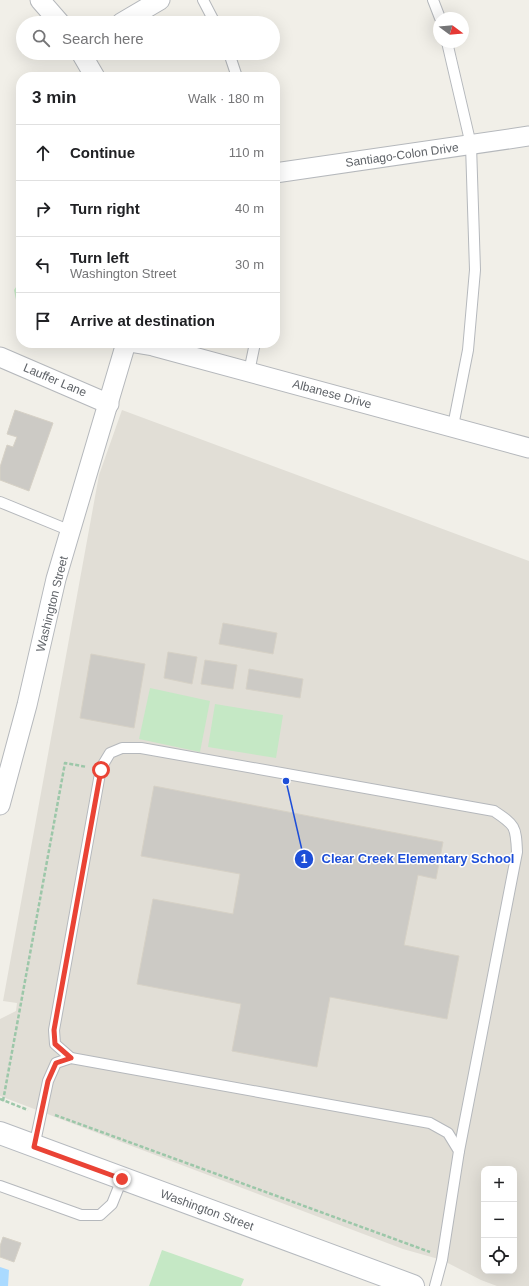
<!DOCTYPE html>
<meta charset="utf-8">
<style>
:root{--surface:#fff;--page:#f2f2f2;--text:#202124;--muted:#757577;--line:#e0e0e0}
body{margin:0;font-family:Arial,sans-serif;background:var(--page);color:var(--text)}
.controls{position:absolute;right:12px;bottom:12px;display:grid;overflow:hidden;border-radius:8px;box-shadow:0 4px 16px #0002}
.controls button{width:36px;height:36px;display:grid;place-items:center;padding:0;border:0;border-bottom:1px solid var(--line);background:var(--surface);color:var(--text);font:20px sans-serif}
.compass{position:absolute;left:433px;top:12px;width:36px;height:36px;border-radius:50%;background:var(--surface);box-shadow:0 4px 16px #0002;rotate:106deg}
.stop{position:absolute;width:12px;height:12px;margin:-9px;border:3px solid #ea4335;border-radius:50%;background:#fff}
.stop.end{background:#ea4335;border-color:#fff;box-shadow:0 1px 4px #0008}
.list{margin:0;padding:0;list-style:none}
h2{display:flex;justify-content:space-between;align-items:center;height:52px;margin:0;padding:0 16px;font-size:17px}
h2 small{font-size:13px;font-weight:400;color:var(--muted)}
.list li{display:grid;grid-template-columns:26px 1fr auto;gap:12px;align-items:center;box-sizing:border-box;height:56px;padding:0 16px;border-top:1px solid var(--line)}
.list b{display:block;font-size:15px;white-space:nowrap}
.list p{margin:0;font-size:13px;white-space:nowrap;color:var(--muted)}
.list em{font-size:13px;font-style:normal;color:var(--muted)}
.icon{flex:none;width:22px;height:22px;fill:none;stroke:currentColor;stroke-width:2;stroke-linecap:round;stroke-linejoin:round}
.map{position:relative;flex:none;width:529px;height:1286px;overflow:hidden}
.search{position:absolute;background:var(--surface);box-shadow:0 4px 16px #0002;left:16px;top:16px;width:264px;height:44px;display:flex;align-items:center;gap:10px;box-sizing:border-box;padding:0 14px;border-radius:22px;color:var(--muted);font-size:15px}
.panel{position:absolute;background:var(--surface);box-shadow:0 4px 16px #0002;left:16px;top:72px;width:264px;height:276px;border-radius:16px}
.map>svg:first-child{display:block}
</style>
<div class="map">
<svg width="529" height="1286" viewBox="0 0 529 1286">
<rect width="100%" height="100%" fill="#f1efe8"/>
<path fill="#e1ded6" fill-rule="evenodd" d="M122 410 529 561V1286H497L481 1280 442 1260 403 1249 0 1096V1019L16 1011 17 1003 3 1001 99 475ZM484 1169H514V1271H484Z"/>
<g fill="#c5e8c5">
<polygon points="21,280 21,307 17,305 14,290"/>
<polygon points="150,688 210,701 200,752 139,739"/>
<polygon points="215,704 283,715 276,758 208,747"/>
<polygon points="162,1250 244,1279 241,1286 149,1286"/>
</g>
<polygon fill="#aadaff" points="0,1267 9,1270 8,1286 0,1286"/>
<g fill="#cccac5" stroke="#d6d1c6">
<polygon points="15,410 53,423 29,491 0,480 0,467 7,445 13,447 17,437 7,434"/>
<polygon points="223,623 277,633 273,654 219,644"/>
<polygon points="168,652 197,657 192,684 164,678"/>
<polygon points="91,654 145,664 134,728 80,718"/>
<polygon points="205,660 237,665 233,689 201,684"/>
<polygon points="249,669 303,679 300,698 246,689"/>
<polygon points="154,786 443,842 436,879 418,875 404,945 459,956 447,1019 330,997 317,1067 232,1051 241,1004 137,984 153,899 233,914 240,874 141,856"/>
<polygon points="3,1237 21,1243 14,1262 0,1257 0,1246"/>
</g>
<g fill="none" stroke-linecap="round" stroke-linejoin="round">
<g stroke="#b5b8bc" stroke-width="12">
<g id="lane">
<polyline points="203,0 215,23"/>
<polyline points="433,0 440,18"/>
<polyline points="447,42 471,145 475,270 468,350 453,426"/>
<polyline points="229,53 237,77"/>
<polyline points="249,372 255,343"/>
<polyline points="0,502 71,531"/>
<path d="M71 1058 55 1044 54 1030 101 768 110 753 122 748H141L494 811C515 825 516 826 517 852L459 1151"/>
<polyline points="34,1147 48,1081 56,1063 71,1058 430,1123 448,1133 459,1151 442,1260 435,1286"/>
<polyline points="0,1186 81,1215 100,1215 112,1204 122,1179"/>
</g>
</g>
<g stroke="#b5b8bc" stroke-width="21">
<g id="street">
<polyline points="40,0 60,23"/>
<polyline points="121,23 160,0"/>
<polyline points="81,53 95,77"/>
<polyline points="275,173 529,136"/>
<polyline points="135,343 153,346 529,448"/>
<polyline points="0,357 109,404"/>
<polyline points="0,805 27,705 56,579 126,343"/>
</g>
</g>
<g stroke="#b6babf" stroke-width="24">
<polyline id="secondary" points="0,1133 413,1286"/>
</g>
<g stroke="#9cc7a9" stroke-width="2.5" stroke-dasharray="4 2" stroke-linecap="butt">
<polyline points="0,1099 28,1110"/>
<polyline points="3,1101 65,763 87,767"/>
<polyline points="55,1115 430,1252"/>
</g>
<use href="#lane" stroke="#fff" stroke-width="10"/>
<use href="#street" stroke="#fff" stroke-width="19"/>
<use href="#secondary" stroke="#fff" stroke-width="22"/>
</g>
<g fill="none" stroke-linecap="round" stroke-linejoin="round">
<polyline stroke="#ea4335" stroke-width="5" points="101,770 54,1030 55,1044 71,1058 56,1063 48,1081 34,1147 122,1179"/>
</g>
<g text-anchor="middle" stroke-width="3" stroke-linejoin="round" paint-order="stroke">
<g font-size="12" fill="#5f6368" stroke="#fff">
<text transform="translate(402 155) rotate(-8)" y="4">Santiago-Colon Drive</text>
<text transform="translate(55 380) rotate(23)" y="4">Lauffer Lane</text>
<text transform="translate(332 394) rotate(15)" y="4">Albanese Drive</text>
<text transform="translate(52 604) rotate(-76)" y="4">Washington Street</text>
<text transform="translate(207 1210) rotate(20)" y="4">Washington Street</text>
</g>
</g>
<path fill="none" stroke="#1d4ed8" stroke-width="1.5" d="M286 781L304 859"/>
<g fill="#1d4ed8" stroke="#fff" stroke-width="1.5">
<circle cx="286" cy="781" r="4"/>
<circle cx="304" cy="859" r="10"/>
</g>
<g font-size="12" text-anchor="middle" font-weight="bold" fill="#fff">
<text x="304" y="863">1</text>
</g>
<g font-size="13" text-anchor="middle" font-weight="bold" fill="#1d4ed8" stroke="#fff" stroke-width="3" stroke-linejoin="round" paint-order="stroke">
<text x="418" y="863">Clear Creek Elementary School</text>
</g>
</svg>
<div class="controls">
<button>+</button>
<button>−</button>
<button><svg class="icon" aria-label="locate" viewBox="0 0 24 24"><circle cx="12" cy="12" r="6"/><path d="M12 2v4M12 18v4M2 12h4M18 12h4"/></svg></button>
</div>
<svg class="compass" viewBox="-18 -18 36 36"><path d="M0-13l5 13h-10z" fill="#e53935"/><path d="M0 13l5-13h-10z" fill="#757577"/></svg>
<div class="stop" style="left:101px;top:770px"></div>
<div class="stop end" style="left:122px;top:1179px"></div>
<div class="search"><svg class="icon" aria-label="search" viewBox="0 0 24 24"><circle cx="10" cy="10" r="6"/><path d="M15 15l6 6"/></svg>Search here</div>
<section class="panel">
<h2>3 min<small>Walk · 180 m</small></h2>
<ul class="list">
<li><svg class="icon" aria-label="ahead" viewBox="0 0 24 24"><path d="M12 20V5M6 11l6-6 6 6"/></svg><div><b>Continue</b></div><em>110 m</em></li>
<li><svg class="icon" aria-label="right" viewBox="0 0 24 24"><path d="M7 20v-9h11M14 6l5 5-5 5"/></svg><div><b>Turn right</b></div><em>40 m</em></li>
<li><svg class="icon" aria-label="left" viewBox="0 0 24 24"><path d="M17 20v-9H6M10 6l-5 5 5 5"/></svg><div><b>Turn left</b><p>Washington Street</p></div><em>30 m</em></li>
<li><svg class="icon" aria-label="arrive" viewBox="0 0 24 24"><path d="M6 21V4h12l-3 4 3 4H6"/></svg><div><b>Arrive at destination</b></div></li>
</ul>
</section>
</div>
